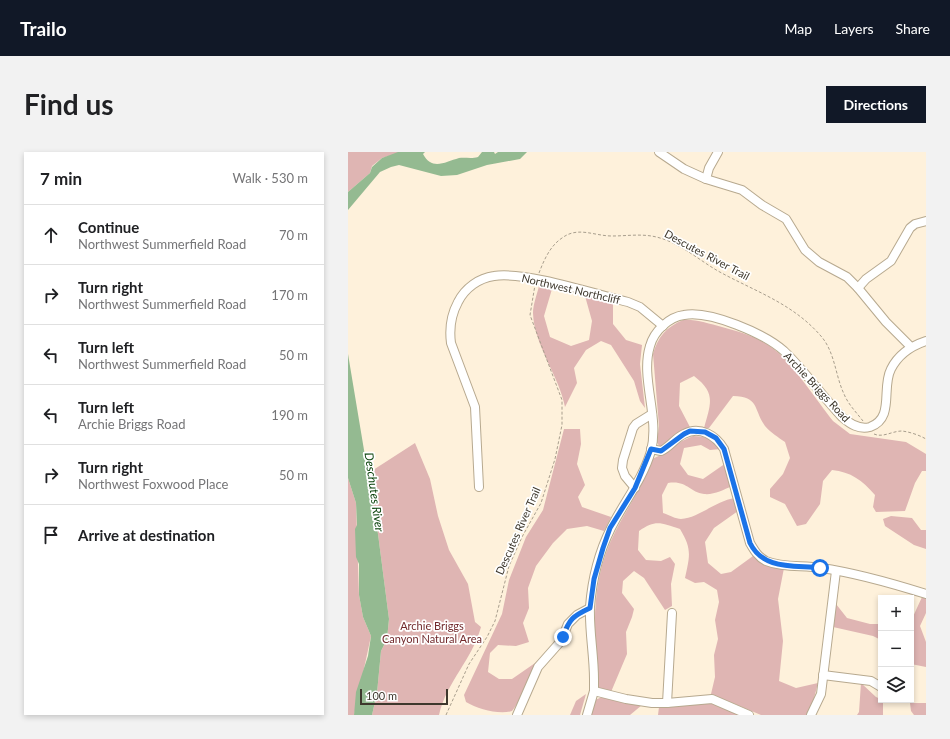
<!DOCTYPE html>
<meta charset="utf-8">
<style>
:root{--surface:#fff;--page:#f2f2f2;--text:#202124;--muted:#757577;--line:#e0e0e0;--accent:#111827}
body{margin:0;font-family:Lato,sans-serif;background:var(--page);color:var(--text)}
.controls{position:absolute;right:12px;bottom:12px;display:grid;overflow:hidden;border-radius:0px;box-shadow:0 2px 6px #0003}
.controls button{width:36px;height:36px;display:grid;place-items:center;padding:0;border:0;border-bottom:1px solid var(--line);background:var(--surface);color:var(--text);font:20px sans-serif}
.scale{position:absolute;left:12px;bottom:10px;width:88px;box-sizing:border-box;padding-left:4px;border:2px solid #3e382d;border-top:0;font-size:11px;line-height:14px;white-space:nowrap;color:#3e382d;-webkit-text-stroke:3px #fff;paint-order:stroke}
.stop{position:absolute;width:12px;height:12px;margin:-9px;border:3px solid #1a73e8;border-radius:50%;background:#fff}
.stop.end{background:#1a73e8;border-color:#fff;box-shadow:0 1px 4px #0008}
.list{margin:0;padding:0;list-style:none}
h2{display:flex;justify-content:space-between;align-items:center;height:52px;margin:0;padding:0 16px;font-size:17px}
h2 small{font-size:13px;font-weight:400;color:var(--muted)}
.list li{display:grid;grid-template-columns:26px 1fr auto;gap:12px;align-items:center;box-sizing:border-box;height:60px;padding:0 16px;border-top:1px solid var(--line)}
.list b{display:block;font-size:15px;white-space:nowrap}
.list p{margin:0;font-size:13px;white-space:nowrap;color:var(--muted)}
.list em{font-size:13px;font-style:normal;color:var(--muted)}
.icon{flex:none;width:22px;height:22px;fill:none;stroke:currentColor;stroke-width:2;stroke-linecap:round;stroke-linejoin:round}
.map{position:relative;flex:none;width:578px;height:563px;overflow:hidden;border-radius:0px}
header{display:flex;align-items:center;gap:24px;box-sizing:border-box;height:56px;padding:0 20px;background:var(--accent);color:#fff}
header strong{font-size:19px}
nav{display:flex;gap:22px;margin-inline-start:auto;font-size:14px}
.intro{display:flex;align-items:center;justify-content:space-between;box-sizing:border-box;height:96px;padding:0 24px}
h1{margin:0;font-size:28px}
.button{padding:10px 18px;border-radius:0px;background:var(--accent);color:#fff;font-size:14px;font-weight:700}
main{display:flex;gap:24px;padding:0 24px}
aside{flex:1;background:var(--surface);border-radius:0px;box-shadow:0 2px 6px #0003}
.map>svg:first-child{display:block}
</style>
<header>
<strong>Trailo</strong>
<nav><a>Map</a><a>Layers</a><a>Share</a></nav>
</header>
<div class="intro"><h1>Find us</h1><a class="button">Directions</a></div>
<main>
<aside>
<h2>7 min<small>Walk · 530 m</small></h2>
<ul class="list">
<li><svg class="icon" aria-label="ahead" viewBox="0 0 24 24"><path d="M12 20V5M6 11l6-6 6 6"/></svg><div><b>Continue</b><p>Northwest Summerfield Road</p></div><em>70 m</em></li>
<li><svg class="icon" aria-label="right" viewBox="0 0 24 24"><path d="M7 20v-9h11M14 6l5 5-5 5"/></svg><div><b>Turn right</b><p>Northwest Summerfield Road</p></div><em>170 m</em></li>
<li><svg class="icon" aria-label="left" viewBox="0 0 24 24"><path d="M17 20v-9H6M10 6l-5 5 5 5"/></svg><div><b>Turn left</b><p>Northwest Summerfield Road</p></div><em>50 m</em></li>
<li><svg class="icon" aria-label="left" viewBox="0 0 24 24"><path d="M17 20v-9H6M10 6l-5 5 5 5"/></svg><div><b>Turn left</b><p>Archie Briggs Road</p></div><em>190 m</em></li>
<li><svg class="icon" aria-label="right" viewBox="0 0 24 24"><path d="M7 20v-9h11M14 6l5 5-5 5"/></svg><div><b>Turn right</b><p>Northwest Foxwood Place</p></div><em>50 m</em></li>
<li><svg class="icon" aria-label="arrive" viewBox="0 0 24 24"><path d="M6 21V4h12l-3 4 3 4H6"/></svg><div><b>Arrive at destination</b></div></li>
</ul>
</aside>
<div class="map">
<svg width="578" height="563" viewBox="0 0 578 563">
<rect width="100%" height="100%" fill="#fef1db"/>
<g fill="#dfb5b3">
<polygon points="0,0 55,0 34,6 24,14 22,21 0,40"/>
<path d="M191 134 204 137 196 164 202 185 223 194 241 188 244 169 237 144 265 151V172L278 188 294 193 292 212 297 256 292 249 286 229 263 193 253 189 238 198 226 216 229 231 217 255C211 223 186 194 185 161 185 153 189 142 191 134Z"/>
<path d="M335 168C348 167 361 172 374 175 392 180 411 185 427 198 446 213 469 249 485 269L502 282 558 290 578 302V319H574L567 331 557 359 528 360 525 355 527 343C514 328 503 320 484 318L475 329 472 352 458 372 449 374 437 352 422 345V337L435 322 442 306 437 290C430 285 423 281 417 274 405 257 412 245 385 244L361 276H356C363 251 368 241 346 224L332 231 331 254 343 277 315 294H311L309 290 311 274 305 202C310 185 318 175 335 168Z"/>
<path d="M216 277H232L233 292 229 312 237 333 230 345 234 355 263 365 256 379 239 374 219 377 205 391 188 414 180 436 181 456 175 471 181 490 168 494 150 493 142 501 140 520 151 527H164L190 509C186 517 169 555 164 559 151 563 130 557 118 550L116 543 154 462 161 428 178 385 195 358Z"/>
<path d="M345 284C359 284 364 287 373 297L362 298 353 293 336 296 332 312 340 323 355 327 378 311 384 334C375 338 366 343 356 342 341 340 339 328 320 331L314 343 315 361C321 363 328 367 333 367 351 366 367 349 387 346L390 359 366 376 357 390 360 411 373 422 383 420 405 404 416 413 436 416 430 447 435 489 431 529 448 536 470 531 464 554 458 563H413L363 542 367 525 366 503 370 487 367 468 371 450 369 438 356 430 347 431 337 426C342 403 344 397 332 377 313 371 308 367 291 379L290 398 298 408 313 409 322 405 327 412 323 432 324 454 317 458 296 426 286 419 275 429 274 441 286 457 284 465 278 480 279 502 263 540 254 539 250 536C247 526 248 513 248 502 245 457 247 419 268 378 281 353 295 334 304 307L315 302 334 289Z"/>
<path d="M67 291 82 327 90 364 101 398 120 432 127 470 133 475C124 508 99 529 91 563H24L29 541 33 499 39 487 41 467 30 382 19 322Z"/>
<polygon points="0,326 8,351 11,443 15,465 23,484 6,563 0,563"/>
<polygon points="543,364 564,366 573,378 578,378 578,397 566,393 537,374 535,367"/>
<polygon points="574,445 578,447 578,461 572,474 578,490 578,515 563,512 563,469"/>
<polygon points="488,452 499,466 522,472 533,472 533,488 525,484 485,475"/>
<polygon points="513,531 528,545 535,548 535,563 509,563 511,560"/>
<polygon points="238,542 232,563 222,563 228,549"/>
<polygon points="254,545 294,553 282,563 243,563 247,548"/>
<polygon points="361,550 391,563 310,563 311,555"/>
<polygon points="562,551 578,551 578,563 566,563 563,559"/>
</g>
<g fill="#94ba91">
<path d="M50 0H77L75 2C84 19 97 10 111 6 117 5 123 7 130 5L134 0H146L147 2 150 0H179L172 7 139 13 109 23 93 24 51 13 43 15 32 20 0 58V40L22 21 24 15 34 6Z"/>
<polygon points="0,202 30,382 41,467 39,487 33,499 29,541 24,563 6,563 8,540 20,504 23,484 15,465 11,443 11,412 8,405 7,377 9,373 8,351 0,326"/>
</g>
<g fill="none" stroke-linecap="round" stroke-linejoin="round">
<g stroke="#b7a98f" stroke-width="10">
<g id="minor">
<polyline points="311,0 336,17 358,27 394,38 414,53 438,67 457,98 471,110 499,125 510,136 538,170 563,195"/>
<polyline points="358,27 361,16 370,0"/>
<polyline points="510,136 518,127 543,109 562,76 567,72 578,69"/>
<path d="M303 297 313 299C322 295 327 286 336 282 352 273 368 284 376 297L402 391C406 398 410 405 418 409 435 416 455 413 473 416 509 421 543 431 578 442"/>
<path d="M131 335 127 255 103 191C101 176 103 163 110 150 117 136 131 126 146 124 177 119 247 142 280 150L292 155 315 174"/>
<polyline points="287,336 277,324 274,316 275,308 285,276 288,272 304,262"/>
<polyline points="475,523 523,529 533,535"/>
<polyline points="246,539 278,547 304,551 319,551 364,547 401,563"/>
<polyline points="319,551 324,461"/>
<polyline points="169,563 190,515 213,489 220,472 229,463 242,456"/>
<path d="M239 563 246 539V527C246 503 241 478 242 455 244 428 251 400 263 376 276 350 295 327 303 299 312 265 292 226 302 194 306 179 321 165 336 163 362 158 417 182 436 199 457 219 474 244 494 265 502 272 511 278 522 275 547 266 533 236 543 217 550 203 563 194 578 189"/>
<polyline points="463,563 473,542 488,419"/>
</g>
</g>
<g stroke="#a89e8d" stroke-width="1" stroke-dasharray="3 2" stroke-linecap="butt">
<path d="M191 121C196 108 202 94 214 86 230 74 246 84 264 84 280 84 296 81 312 86 333 92 351 108 370 119 406 139 444 151 472 183 487 199 487 223 496 242 500 252 508 260 515 269"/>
<path d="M526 282C535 286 544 279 554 279 562 280 571 283 578 287"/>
<polyline points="98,563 121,512 139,485 147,469 161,414 174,385 193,351 207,307 214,273 214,248 182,163 187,133"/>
</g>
<use href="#minor" stroke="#fff" stroke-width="8"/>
</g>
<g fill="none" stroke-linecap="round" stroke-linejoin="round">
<path stroke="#1a73e8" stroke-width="5" d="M215 485C221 467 225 464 242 456L246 427 255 396 262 376 287 336 303 297 313 299 336 282 342 279 357 280 368 286 376 297 402 391C415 418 446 413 472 416"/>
</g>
<g text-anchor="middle" stroke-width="3.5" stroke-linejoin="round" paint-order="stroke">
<g font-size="11" fill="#3e382d" stroke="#fff">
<text transform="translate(359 103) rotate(28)" y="4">Descutes River Trail</text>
<text transform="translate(223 137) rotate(13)" y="4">Northwest Northcliff</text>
<text transform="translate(469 235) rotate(47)" y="4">Archie Briggs Road</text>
<text transform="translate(170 379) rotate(-66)" y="4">Descutes River Trail</text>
</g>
<g font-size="11" fill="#71292c" stroke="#fff">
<text x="84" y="478">Archie Briggs<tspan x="84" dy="13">Canyon Natural Area</tspan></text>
</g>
<g font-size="12" font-style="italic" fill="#084109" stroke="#fff">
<text transform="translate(26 340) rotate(82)" y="4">Deschutes River</text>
</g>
</g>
</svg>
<div class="controls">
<button>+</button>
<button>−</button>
<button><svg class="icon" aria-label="layers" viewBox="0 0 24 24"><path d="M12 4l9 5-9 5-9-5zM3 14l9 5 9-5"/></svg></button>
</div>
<div class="scale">100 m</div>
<div class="stop" style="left:472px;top:416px"></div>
<div class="stop end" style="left:215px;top:485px"></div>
</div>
</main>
